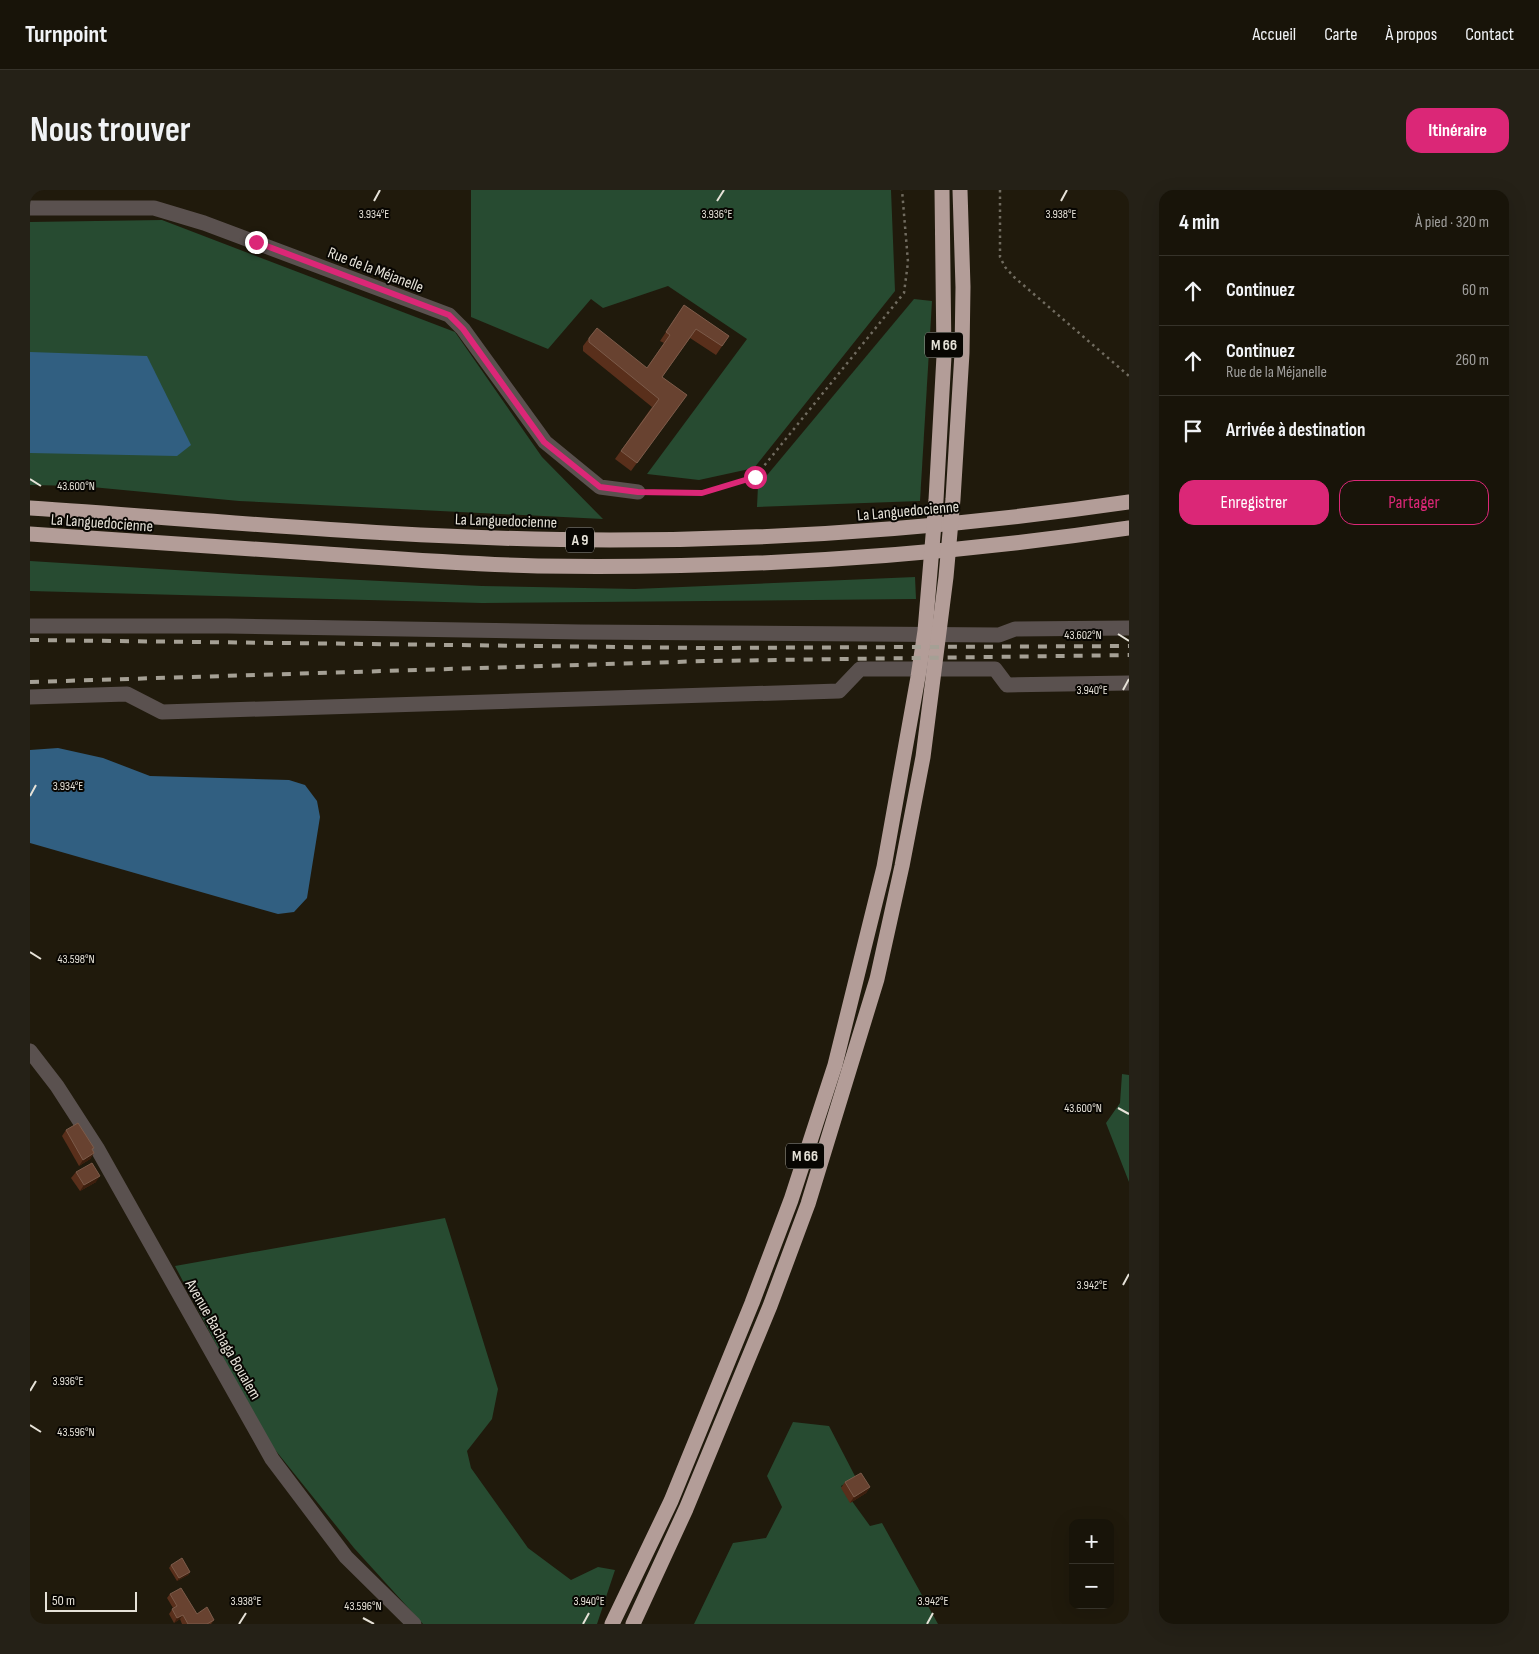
<!DOCTYPE html>
<html lang="fr">
<meta charset="utf-8">
<style>
:root{--surface:#181409;--page:#252117;--text:#f1f3f6;--muted:#9f9e9c;--line:#36332a;--accent:#db2777}
body{margin:0;font-family:"Sofia Sans Condensed",sans-serif;background:var(--page);color:var(--text)}
.controls{position:absolute;right:15px;bottom:15px;display:grid;overflow:hidden;border-radius:10px;box-shadow:0 5px 20px #0002}
.controls button{width:45px;height:45px;display:grid;place-items:center;padding:0;border:0;border-bottom:1px solid var(--line);background:var(--surface);color:var(--text);font:25px sans-serif}
.scale{position:absolute;left:15px;bottom:12px;width:92px;box-sizing:border-box;padding-left:5px;border:2px solid #e6e2d8;border-top:0;font-size:14px;line-height:18px;white-space:nowrap;color:#e6e2d8;-webkit-text-stroke:4px #080602;paint-order:stroke}
.stop{position:absolute;width:15px;height:15px;margin:-11px;border:4px solid #db2777;border-radius:50%;background:#fff}
.stop.end{background:#db2777;border-color:#fff;box-shadow:0 1px 5px #0008}
.list{margin:0;padding:0;list-style:none}
h2{display:flex;justify-content:space-between;align-items:center;height:65px;margin:0;padding:0 20px;font-size:21px}
h2 small{font-size:16px;font-weight:400;color:var(--muted)}
.list li{display:grid;grid-template-columns:32px 1fr auto;gap:15px;align-items:center;box-sizing:border-box;height:70px;padding:0 20px;border-top:1px solid var(--line)}
.list b{display:block;font-size:19px;white-space:nowrap}
.list p{margin:0;font-size:16px;white-space:nowrap;color:var(--muted)}
.list em{font-size:16px;font-style:normal;color:var(--muted)}
.actions{display:flex;gap:10px;padding:15px 20px}
.actions a{flex:1;padding:11px 0;border:1px solid var(--accent);border-radius:15px;text-align:center;font-size:18px;color:var(--accent)}
.actions .main{background:var(--accent);color:#fff}
.icon{flex:none;width:28px;height:28px;fill:none;stroke:currentColor;stroke-width:2;stroke-linecap:round;stroke-linejoin:round}
.map{position:relative;flex:none;width:1099px;height:1434px;overflow:hidden;border-radius:15px}
header{display:flex;align-items:center;gap:30px;box-sizing:border-box;height:70px;padding:0 25px;background:var(--surface);border-bottom:1px solid var(--line)}
header strong{font-size:24px}
nav{display:flex;gap:28px;margin-inline-start:auto;font-size:18px}
.intro{display:flex;align-items:center;justify-content:space-between;box-sizing:border-box;height:120px;padding:0 30px}
h1{margin:0;font-size:35px}
.button{padding:12px 22px;border-radius:15px;background:var(--accent);color:#fff;font-size:18px;font-weight:700}
main{display:flex;gap:30px;padding:0 30px}
aside{flex:1;background:var(--surface);border-radius:15px;box-shadow:0 5px 20px #0002}
.map>svg:first-child{display:block}
</style>
<header>
<strong>Turnpoint</strong>
<nav><a>Accueil</a><a>Carte</a><a>À propos</a><a>Contact</a></nav>
</header>
<div class="intro"><h1>Nous trouver</h1><a class="button">Itinéraire</a></div>
<main>
<div class="map">
<svg width="1099" height="1434" viewBox="0 0 1099 1434">
<rect width="100%" height="100%" fill="#201a0c"/>
<g fill="#274b31">
<polygon points="441,0 861,0 865,101 724,278 669,290 617,284 717,149 638,96 573,118 561,109 518,159 441,127"/>
<polygon points="132,30 425,142 512,267 573,329 209,311 51,296 0,295 0,32"/>
<polygon points="884,109 902,111 890,311 727,317 728,296"/>
<polygon points="0,371 210,384 452,396 605,399 885,387 886,409 452,413 0,401"/>
<polygon points="1092,884 1099,885 1099,992 1076,933 1090,913"/>
<polygon points="415,1028 468,1199 462,1229 437,1261 441,1278 498,1358 541,1390 568,1377 585,1380 567,1434 393,1434 324,1358 234,1246 145,1076"/>
<polygon points="763,1232 799,1236 826,1288 811,1296 840,1336 852,1333 908,1434 664,1434 703,1353 736,1348 752,1317 737,1286"/>
</g>
<g fill="#315f81">
<polygon points="0,162 117,166 161,255 147,266 0,263"/>
<polygon points="28,558 73,568 120,586 259,590 275,595 287,611 290,627 277,708 264,722 248,724 0,653 0,560"/>
</g>
<g fill="none" stroke-linecap="round" stroke-linejoin="round">
<g stroke="#716c60" stroke-width="2.5" stroke-dasharray="2.5 4" stroke-linecap="butt">
<polyline points="970,0 970,67 975,77 984,87 1099,186"/>
<polyline points="619,302 672,303 725,287 874,103 878,72 872,0"/>
</g>
<g stroke="#5a514f" stroke-width="15">
<polyline points="0,18 124,18 174,33 419,125 433,139 515,252 570,297 608,302"/>
<polyline points="0,436 197,436 551,442 969,445 985,439 1099,438"/>
<polyline points="0,507 97,504 132,522 809,501 830,479 965,479 977,495 1099,493"/>
<polyline points="0,861 27,896 67,958 242,1269 316,1367 384,1434"/>
</g>
<g stroke="#b39d98" stroke-width="15">
<path d="M0 318C193 331 387 350 580 350 754 350 927 337 1099 312"/>
<path d="M0 344C94 351 188 357 282 363 357 368 433 374 508 376 706 379 904 367 1099 338"/>
<polyline points="582,1434 641,1311 722,1113 761,1010 805,875 854,677 888,487 895,441 906,310 914,166 912,0"/>
<polyline points="603,1434 656,1319 740,1116 778,1014 847,789 872,676 893,567 916,387 923,309 932,163 933,97 930,0"/>
</g>
<g stroke="#a5a095" stroke-width="4" stroke-dasharray="9 9" stroke-linecap="butt">
<polyline points="0,450 676,458 1099,456"/>
<polyline points="0,492 676,471 1099,465"/>
</g>
</g>
<g fill="#592f1b">
<polygon points="654,115 699,146 686,165 660,148 632,187 657,205 601,281 585,269 622,217 553,161 553,156 559,148 617,178 634,153 630,151"/>
<polygon points="36,940 62,960 64,963 60,969 49,976 32,946"/>
<polygon points="46,982 66,992 50,1001 41,988"/>
<polygon points="815,1292 840,1297 836,1303 820,1313 811,1298"/>
<polygon points="141,1375 160,1382 158,1385 147,1391 139,1378"/>
<polygon points="140,1404 167,1424 184,1430 181,1434 152,1434 150,1429 144,1433 139,1424 143,1418 137,1408"/>
</g>
<g fill="#3c1e0d">
<polygon points="64,963 60,969 49,976 53,970"/>
<polygon points="70,986 66,992 50,1001 54,995"/>
<polygon points="840,1297 836,1303 820,1313 824,1307"/>
<polygon points="160,1382 158,1385 147,1391 149,1388"/>
<polygon points="153,1425 150,1429 144,1433 147,1428"/>
</g>
<g fill="#684230" stroke="#7c5b4a">
<polygon points="654,115 699,146 692,156 666,139 632,187 657,205 607,273 591,261 629,209 559,152 559,148 567,138 617,178 640,145 636,142"/>
<polygon points="48,933 64,958 62,959 64,963 53,970 36,940"/>
<polygon points="62,973 70,986 54,995 46,982"/>
<polygon points="831,1283 840,1297 824,1307 815,1292"/>
<polygon points="152,1368 160,1382 149,1388 141,1375"/>
<polygon points="151,1398 167,1424 177,1417 184,1430 177,1434 158,1434 153,1425 147,1428 142,1419 147,1416 140,1404"/>
</g>
<g fill="none" stroke-linecap="round" stroke-linejoin="round">
<polyline stroke="#db2777" stroke-width="6" points="226,52 419,125 433,139 514,252 570,297 608,302 672,303 725,287"/>
</g>
<path fill="none" stroke="#e6e2d8" stroke-width="2" d="M344 11 350 0M687 11 694 0M1031 11 1037 0M0 289 11 296M1088 444 1099 451M1093 500 1099 489M0 606 6 595M0 762 11 769M1088 918 1099 924M1093 1095 1099 1084M0 1201 6 1191M0 1235 11 1242M333 1428 344 1434M209 1434 216 1423M553 1434 559 1423M897 1434 903 1423"/>
<g text-anchor="middle" stroke-width="4" stroke-linejoin="round" paint-order="stroke">
<g fill="#080602" stroke="#a3a098" stroke-width="1">
<rect x="895" y="142.5" width="38" height="25" rx="4"/>
<rect x="536" y="337.5" width="28" height="25" rx="4"/>
<rect x="756" y="953.5" width="38" height="25" rx="4"/>
</g>
<g font-size="15" font-weight="bold" fill="#e6e2d8">
<text x="914" y="160">M 66</text>
<text x="550" y="355">A 9</text>
<text x="775" y="971">M 66</text>
</g>
<g font-size="16" fill="#e6e2d8" stroke="#080602">
<text transform="translate(346 79) rotate(21)" y="6">Rue de la Méjanelle</text>
<text transform="translate(878 320) rotate(-5)" y="6">La Languedocienne</text>
<text transform="translate(476 330) rotate(2)" y="6">La Languedocienne</text>
<text transform="translate(72 332) rotate(4)" y="6">La Languedocienne</text>
<text transform="translate(194 1149) rotate(60)" y="6">Avenue Bachaga Boualem</text>
</g>
</g>
<g font-size="12" text-anchor="middle" fill="#e6e2d8" stroke="#080602" stroke-width="4" stroke-linejoin="round" paint-order="stroke">
<text x="344" y="28">3.934°E</text>
<text x="1031" y="28">3.938°E</text>
<text x="687" y="28">3.936°E</text>
<text x="46" y="300">43.600°N</text>
<text x="1053" y="449">43.602°N</text>
<text x="1062" y="504">3.940°E</text>
<text x="38" y="600">3.934°E</text>
<text x="46" y="773">43.598°N</text>
<text x="1053" y="922">43.600°N</text>
<text x="1062" y="1099">3.942°E</text>
<text x="38" y="1195">3.936°E</text>
<text x="46" y="1246">43.596°N</text>
<text x="216" y="1415">3.938°E</text>
<text x="559" y="1415">3.940°E</text>
<text x="903" y="1415">3.942°E</text>
<text x="333" y="1420">43.596°N</text>
</g>
</svg>
<div class="controls">
<button>+</button>
<button>−</button>
</div>
<div class="scale">50 m</div>
<div class="stop" style="left:725px;top:287px"></div>
<div class="stop end" style="left:226px;top:52px"></div>
</div>
<aside>
<h2>4 min<small>À pied · 320 m</small></h2>
<ul class="list">
<li><svg class="icon" aria-label="ahead" viewBox="0 0 24 24"><path d="M12 20V5M6 11l6-6 6 6"/></svg><div><b>Continuez</b></div><em>60 m</em></li>
<li><svg class="icon" aria-label="ahead" viewBox="0 0 24 24"><path d="M12 20V5M6 11l6-6 6 6"/></svg><div><b>Continuez</b><p>Rue de la Méjanelle</p></div><em>260 m</em></li>
<li><svg class="icon" aria-label="arrive" viewBox="0 0 24 24"><path d="M6 21V4h12l-3 4 3 4H6"/></svg><div><b>Arrivée à destination</b></div></li>
</ul>
<div class="actions"><a class="main">Enregistrer</a><a>Partager</a></div>
</aside>
</main>
